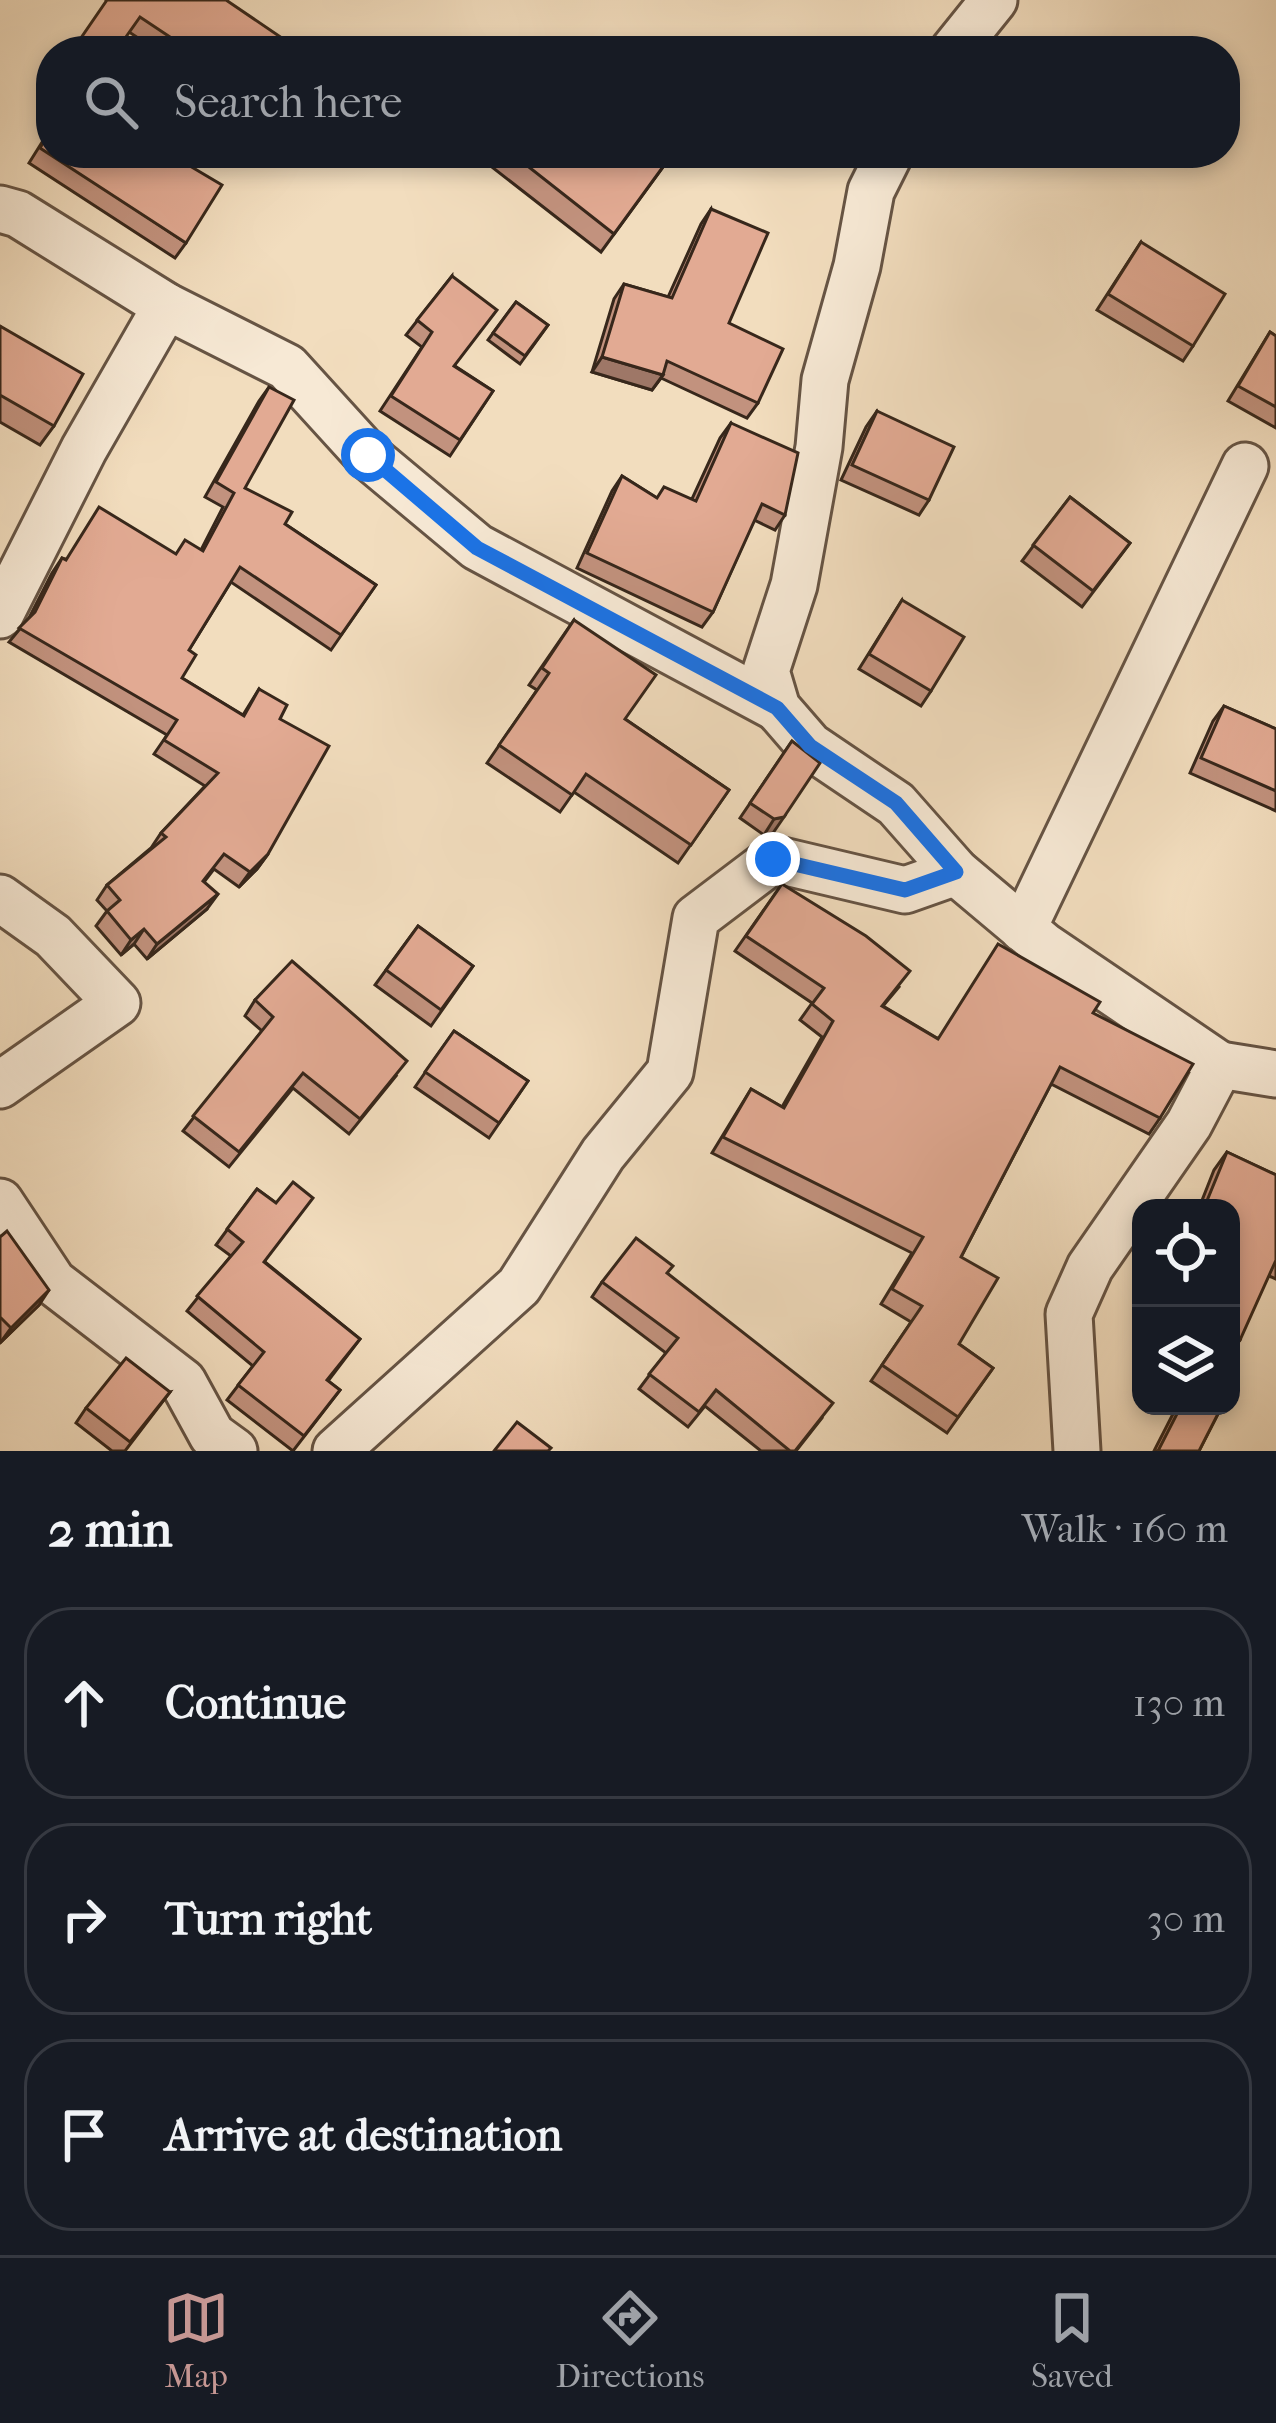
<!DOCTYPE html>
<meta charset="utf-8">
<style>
:root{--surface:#171b24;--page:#20242c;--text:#f1f3f6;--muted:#9ea1a6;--line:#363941;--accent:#c59692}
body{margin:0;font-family:"IM FELL French Canon",serif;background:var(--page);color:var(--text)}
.controls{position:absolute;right:36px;bottom:36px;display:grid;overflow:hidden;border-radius:24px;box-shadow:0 6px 18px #0003}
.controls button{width:108px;height:108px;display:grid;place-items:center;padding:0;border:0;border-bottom:3px solid var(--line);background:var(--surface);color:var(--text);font:60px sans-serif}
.stop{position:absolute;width:36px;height:36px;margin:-27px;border:9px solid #1a73e8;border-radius:50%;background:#fff}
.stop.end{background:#1a73e8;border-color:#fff;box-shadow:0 3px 12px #0008}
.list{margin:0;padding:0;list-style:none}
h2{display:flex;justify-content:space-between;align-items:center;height:156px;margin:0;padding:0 48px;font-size:51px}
h2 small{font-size:39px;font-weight:400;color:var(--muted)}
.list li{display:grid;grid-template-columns:78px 1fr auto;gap:36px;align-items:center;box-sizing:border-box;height:192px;margin:0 24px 24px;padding:0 24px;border:3px solid var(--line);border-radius:48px}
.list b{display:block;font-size:45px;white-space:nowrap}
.list em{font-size:39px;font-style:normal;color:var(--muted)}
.icon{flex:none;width:66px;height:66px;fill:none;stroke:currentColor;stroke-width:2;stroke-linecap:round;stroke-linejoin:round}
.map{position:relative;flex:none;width:1276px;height:1451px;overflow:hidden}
.search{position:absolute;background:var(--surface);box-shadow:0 6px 18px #0003;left:36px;right:36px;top:36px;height:132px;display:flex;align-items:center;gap:30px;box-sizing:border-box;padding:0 42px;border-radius:48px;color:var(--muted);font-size:45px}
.sheet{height:804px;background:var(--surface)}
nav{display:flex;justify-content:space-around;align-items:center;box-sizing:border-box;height:168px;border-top:3px solid var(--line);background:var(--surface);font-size:33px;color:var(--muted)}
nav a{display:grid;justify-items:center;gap:6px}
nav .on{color:var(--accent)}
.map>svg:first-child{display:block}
</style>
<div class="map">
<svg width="1276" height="1451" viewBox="0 0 1276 1451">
<rect width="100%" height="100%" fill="#f2ddbe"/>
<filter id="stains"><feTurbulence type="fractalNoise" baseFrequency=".00167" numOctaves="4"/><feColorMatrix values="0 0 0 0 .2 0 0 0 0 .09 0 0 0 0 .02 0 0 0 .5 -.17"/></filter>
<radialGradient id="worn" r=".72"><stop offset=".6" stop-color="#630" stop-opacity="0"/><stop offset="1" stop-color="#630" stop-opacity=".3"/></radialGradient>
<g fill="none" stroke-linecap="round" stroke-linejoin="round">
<g stroke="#665444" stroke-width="51">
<g id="minor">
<polyline points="953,51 994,0"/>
<polyline points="890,153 871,191 857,266 825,380 819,447 794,585 766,671 777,708 810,746 896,804 956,872 1043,945 1220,1065 1189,1124 1090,1267 1069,1314 1077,1451"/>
<polyline points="0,209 18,214 166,306 287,367 368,456 477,547 777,708"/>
<polyline points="0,615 84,449 166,306"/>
<polyline points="0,898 53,936 117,1003 0,1085"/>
<polyline points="1023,929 1245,466"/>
<polyline points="1220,1065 1276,1074"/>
<polyline points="0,1202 53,1282 183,1382 212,1435 234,1451"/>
<polyline points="336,1451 519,1286 603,1154 670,1072 696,918 774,859 905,890 956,872"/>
</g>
</g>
<use href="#minor" stroke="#f7e9d5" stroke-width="45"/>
</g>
<g fill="#c2927e" stroke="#37271b" stroke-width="3">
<polygon points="106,0 301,51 158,51 129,32"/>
<polygon points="51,128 51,153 186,243 175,258 29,163"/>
<polygon points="474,153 658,153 668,160 601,252"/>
<polygon points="711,209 729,323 758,403 747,418 661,378 652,390 592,372 614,299 624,284 668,297 701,224"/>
<polygon points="1141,242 1193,346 1183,361 1097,310"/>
<polygon points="452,276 455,366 493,391 450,456 380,411 422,347 406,335"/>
<polygon points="516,302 548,325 520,364 488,340"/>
<polygon points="0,326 54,426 40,445 0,422"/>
<polygon points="1270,332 1276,336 1276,428 1228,401"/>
<polygon points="269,387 245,488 285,524 376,585 331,650 231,582 189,650 182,678 243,715 259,689 280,719 268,854 257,869 239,887 214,869 204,882 207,909 147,959 134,944 121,955 96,926 107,911 97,900 107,885 151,848 161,833 205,786 154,754 167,735 9,642 29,618 52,573 62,558 65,559 175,554 201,550 223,507 205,497 259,401"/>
<polygon points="877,411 929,500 919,515 841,480 866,427"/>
<polygon points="731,423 785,515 775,530 754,520 713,612 702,627 577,568 612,491 622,476 657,498 692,499 720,438"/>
<polygon points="1070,497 1130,543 1082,607 1022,561"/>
<polygon points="902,600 931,691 921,706 859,669"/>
<polygon points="574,620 625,719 729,790 678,863 574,792 560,812 487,763 537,690 529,685"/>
<polygon points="1224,706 1276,729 1276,811 1190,773 1213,721"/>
<polygon points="792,741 773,833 764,835 740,818"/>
<polygon points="782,884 899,987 883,1006 937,1038 1093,1013 1160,1118 1149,1134 1051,1084 961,1257 959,1344 993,1368 947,1433 871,1381 911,1322 881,1304 912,1253 712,1153 751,1089 782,1107 822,1037 800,1020 812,1003 735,951"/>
<polygon points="418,926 473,966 431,1026 375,985"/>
<polygon points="255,1000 396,1076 349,1134 293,1088 229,1167 183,1131 262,1031 245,1016"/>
<polygon points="454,1031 528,1081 489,1138 415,1087"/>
<polygon points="1227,1152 1276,1175 1276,1279 1269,1276 1231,1208 1199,1208 1214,1170"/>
<polygon points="257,1189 276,1203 265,1262 360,1339 328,1381 340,1390 293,1451 227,1400 253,1366 187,1311 231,1256 216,1245"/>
<polygon points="0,1237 39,1305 0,1343"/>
<polygon points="667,1273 822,1418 796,1451 761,1451 705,1406 688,1427 639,1389 666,1353 592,1297 602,1282"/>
<polygon points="170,1392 125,1451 112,1451 76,1423 86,1408"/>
<polygon points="1177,1406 1222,1406 1199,1451 1154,1451"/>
</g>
<g fill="#9e7767" stroke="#37271b" stroke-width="3">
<polygon points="602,357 663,375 652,390 592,372"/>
<polygon points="784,817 773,833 764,835 774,819"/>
<polygon points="268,854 257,869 239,887 250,872"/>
<polygon points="218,894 207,909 147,959 157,944"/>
<polygon points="144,929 134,944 121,955 131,940"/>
<polygon points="49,1290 39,1305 0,1343 11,1328"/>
<polygon points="1231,1336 1240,1340 1231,1354"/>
</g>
<g fill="#e2aa93" stroke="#37271b" stroke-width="3">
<polygon points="107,0 226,0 301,51 191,51 140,17 116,51 72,51"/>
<polygon points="51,130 51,153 168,153 222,185 186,243 40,148"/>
<polygon points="511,153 658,153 668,160 614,234"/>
<polygon points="711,209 768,233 729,323 783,349 758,403 667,361 663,375 602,357 624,284 672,298"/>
<polygon points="1141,242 1225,294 1193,346 1108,294"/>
<polygon points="452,276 497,310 454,366 493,391 460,440 391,396 432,332 417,320"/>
<polygon points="516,302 548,325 525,356 493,333"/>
<polygon points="0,326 83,374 54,426 0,395"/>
<polygon points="1270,332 1276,336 1276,407 1238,386"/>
<polygon points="269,387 294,400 245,488 292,512 285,524 376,585 341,635 240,567 189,650 196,655 182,678 244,716 259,689 287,705 280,719 329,746 268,854 250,872 224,854 203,881 218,894 157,944 144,929 131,940 107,911 120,900 107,885 166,837 161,833 218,773 164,740 177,720 19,628 35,612 62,558 66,560 99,507 176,554 185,540 203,551 234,493 216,482"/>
<polygon points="877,411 954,447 929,500 852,465"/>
<polygon points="731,423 798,453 785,515 762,504 713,612 587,553 622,476 657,498 664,487 696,501"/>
<polygon points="1070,497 1130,543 1093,591 1033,545"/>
<polygon points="902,600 964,637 931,691 869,654"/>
<polygon points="574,620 656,675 625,719 729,790 691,845 586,774 572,795 499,745 549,673 542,668"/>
<polygon points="1224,706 1276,729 1276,791 1201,758"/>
<polygon points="792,741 820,763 784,817 774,819 750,803"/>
<polygon points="782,884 866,936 910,971 882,1006 938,1039 998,944 1100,1002 1093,1013 1193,1064 1160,1118 1060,1067 961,1257 998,1278 959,1344 993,1368 958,1417 882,1365 922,1306 892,1289 923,1237 723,1137 751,1089 784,1108 833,1021 812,1004 824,988 746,936"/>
<polygon points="418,926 473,966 441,1010 386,970"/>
<polygon points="292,961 407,1061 360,1119 303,1073 239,1152 193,1116 273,1017 255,1000"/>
<polygon points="454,1031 528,1081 499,1123 425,1072"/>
<polygon points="1227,1152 1276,1175 1276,1260 1240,1340 1231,1336 1231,1208 1204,1208"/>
<polygon points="293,1182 313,1198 264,1262 360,1339 327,1380 340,1390 304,1436 238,1385 264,1352 197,1296 243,1242 227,1229 257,1189 276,1203"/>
<polygon points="7,1231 49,1290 11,1328 0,1317 0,1237"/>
<polygon points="636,1238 673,1266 667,1273 833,1403 795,1451 790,1451 716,1390 699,1412 649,1374 678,1338 602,1282"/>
<polygon points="126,1358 170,1392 130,1442 86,1408"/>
<polygon points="1181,1406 1222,1406 1199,1451 1158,1451"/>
<polygon points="517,1422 551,1448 548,1451 494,1451"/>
</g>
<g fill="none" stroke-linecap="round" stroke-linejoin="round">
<polyline stroke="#1a73e8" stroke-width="15" points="368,455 477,548 777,708 810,746 896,803 956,872 905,890 773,859"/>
</g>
<rect width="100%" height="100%" filter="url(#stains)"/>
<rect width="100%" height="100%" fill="url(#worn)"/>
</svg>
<div class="controls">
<button><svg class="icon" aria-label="locate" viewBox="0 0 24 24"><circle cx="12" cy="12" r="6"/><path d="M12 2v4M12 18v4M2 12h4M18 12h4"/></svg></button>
<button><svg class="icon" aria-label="layers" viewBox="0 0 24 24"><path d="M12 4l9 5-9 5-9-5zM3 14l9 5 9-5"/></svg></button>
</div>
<div class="stop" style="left:368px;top:455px"></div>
<div class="stop end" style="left:773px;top:859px"></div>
<div class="search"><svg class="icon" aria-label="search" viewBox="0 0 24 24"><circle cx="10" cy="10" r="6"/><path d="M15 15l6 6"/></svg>Search here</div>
</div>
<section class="sheet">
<h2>2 min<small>Walk · 160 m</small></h2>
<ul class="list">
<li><svg class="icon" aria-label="ahead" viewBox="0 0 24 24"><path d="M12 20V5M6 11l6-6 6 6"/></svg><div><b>Continue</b></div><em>130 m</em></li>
<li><svg class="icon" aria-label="right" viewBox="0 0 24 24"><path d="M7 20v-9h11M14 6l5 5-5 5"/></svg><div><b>Turn right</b></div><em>30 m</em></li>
<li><svg class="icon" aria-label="arrive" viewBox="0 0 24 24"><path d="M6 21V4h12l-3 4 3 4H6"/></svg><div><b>Arrive at destination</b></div></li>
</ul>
</section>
<nav>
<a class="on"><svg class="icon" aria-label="map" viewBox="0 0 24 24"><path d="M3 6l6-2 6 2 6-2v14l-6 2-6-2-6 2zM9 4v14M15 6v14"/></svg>Map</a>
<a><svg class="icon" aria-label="directions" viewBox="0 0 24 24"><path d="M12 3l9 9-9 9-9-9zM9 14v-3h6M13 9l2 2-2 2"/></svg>Directions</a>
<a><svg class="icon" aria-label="saved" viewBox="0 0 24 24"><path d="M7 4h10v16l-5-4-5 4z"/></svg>Saved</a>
</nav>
